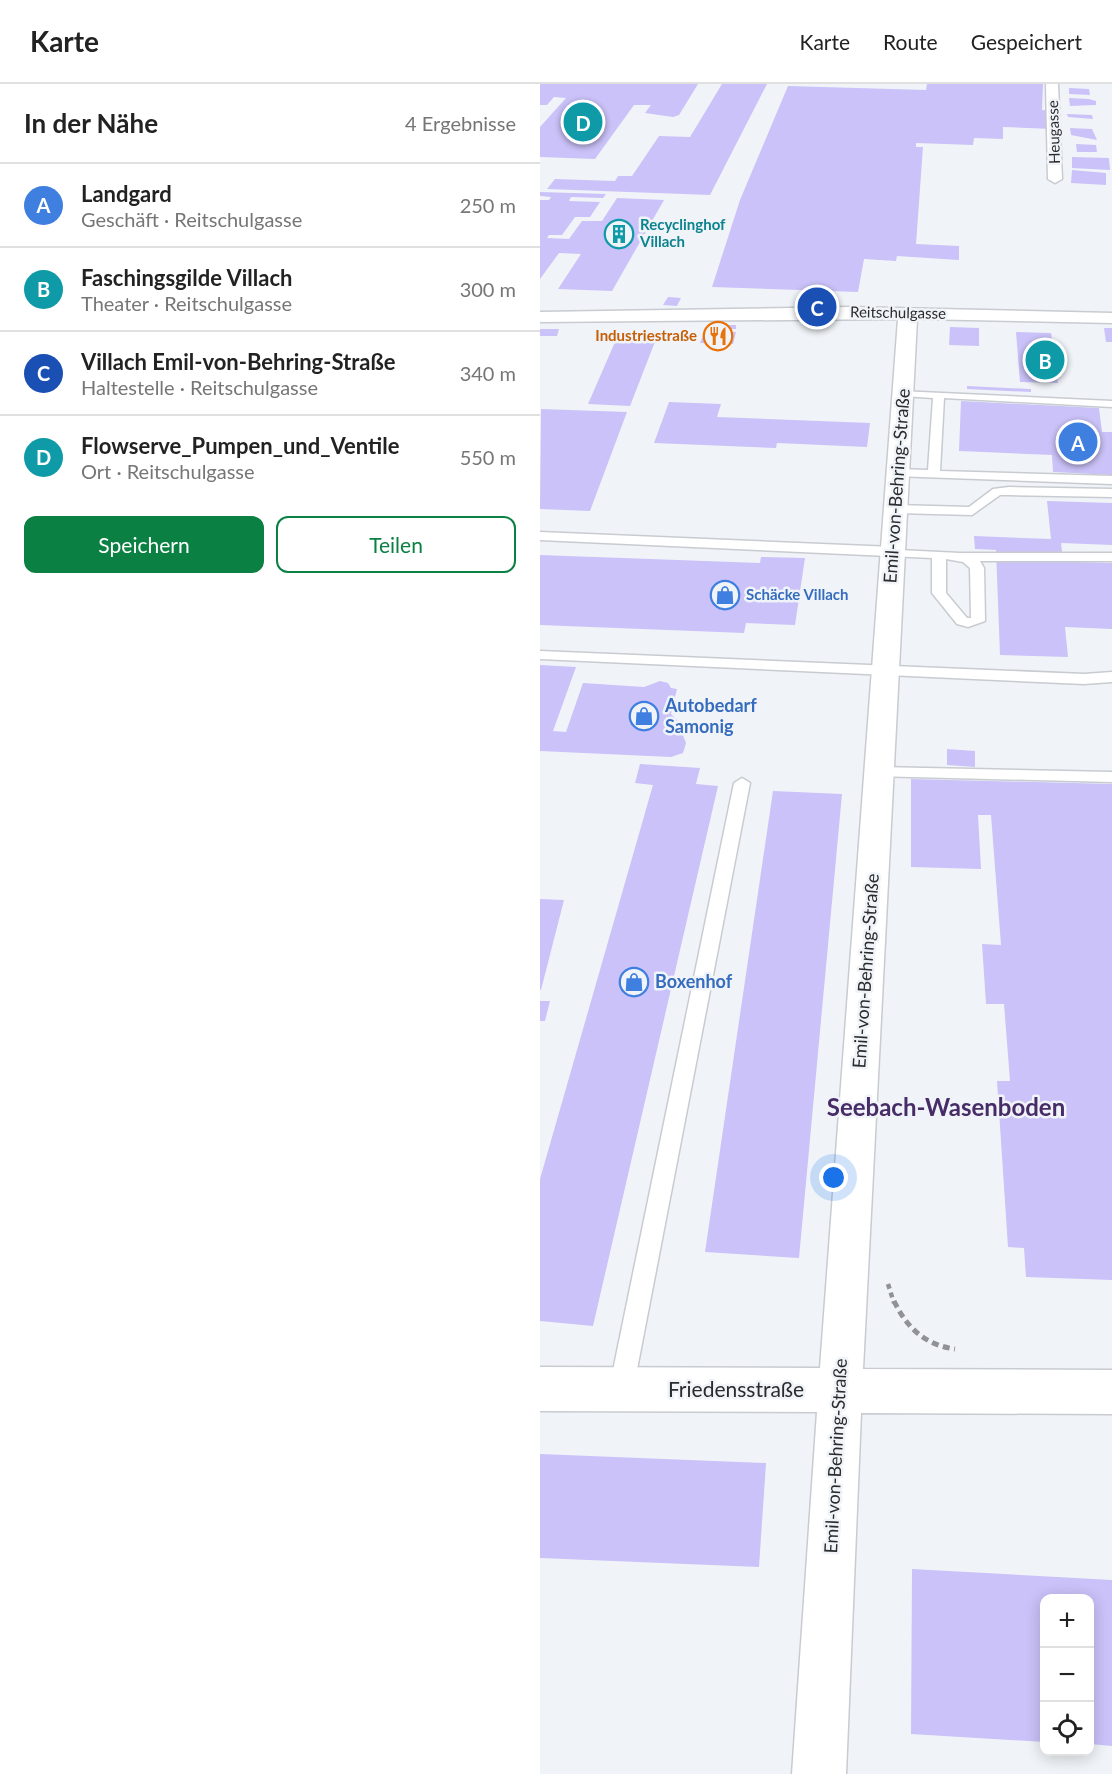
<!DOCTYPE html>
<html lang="de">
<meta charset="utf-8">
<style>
:root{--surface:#fff;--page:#f2f2f2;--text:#222;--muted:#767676;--line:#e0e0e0;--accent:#0b8043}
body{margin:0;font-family:Lato,sans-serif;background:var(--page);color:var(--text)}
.controls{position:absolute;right:18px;bottom:18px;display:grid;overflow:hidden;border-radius:12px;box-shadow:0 3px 15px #0003}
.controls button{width:54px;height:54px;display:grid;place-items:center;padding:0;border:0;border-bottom:2px solid var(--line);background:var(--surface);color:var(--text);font:30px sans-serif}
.you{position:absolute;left:294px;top:1094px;width:21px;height:21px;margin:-15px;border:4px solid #fff;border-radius:50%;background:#1a73e8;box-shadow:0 0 0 9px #1a73e833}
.badge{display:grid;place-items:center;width:39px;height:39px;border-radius:50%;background:var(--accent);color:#fff;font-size:20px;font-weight:700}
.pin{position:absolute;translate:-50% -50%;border:3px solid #fff;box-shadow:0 2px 6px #0006}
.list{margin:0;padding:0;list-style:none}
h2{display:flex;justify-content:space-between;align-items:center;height:78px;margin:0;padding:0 24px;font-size:26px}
h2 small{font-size:20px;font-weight:400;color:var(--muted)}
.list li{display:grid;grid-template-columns:39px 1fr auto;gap:18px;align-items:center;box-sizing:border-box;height:84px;padding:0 24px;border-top:2px solid var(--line)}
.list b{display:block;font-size:22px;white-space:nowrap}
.list p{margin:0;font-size:20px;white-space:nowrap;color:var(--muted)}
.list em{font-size:20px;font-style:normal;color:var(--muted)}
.actions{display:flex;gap:12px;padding:18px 24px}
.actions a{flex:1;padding:14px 0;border:2px solid var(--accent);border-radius:12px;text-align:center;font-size:21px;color:var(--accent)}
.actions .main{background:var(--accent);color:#fff}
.icon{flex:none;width:33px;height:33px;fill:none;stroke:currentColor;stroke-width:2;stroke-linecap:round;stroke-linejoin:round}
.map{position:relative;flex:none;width:572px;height:1690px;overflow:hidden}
header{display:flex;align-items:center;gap:36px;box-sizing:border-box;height:84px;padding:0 30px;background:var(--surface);border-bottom:2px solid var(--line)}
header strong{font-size:28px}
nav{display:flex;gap:33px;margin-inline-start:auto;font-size:21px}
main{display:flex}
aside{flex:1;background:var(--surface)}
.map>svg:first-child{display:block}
</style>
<header>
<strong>Karte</strong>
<nav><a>Karte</a><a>Route</a><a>Gespeichert</a></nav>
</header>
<main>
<aside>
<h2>In der Nähe<small>4 Ergebnisse</small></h2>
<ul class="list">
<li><span class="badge" style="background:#3f7fe0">A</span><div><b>Landgard</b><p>Geschäft · Reitschulgasse</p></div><em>250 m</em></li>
<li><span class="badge" style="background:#0f9aa8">B</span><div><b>Faschingsgilde Villach</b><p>Theater · Reitschulgasse</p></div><em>300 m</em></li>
<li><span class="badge" style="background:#1a4fb4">C</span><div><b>Villach Emil-von-Behring-Straße</b><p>Haltestelle · Reitschulgasse</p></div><em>340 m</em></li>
<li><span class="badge" style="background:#0f9aa8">D</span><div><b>Flowserve_Pumpen_und_Ventile</b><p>Ort · Reitschulgasse</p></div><em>550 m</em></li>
</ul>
<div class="actions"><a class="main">Speichern</a><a>Teilen</a></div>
</aside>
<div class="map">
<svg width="572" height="1690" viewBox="0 0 572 1690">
<rect width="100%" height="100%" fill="#f0f4f8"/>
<g fill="#cac2f8">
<polygon points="0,0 158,0 139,31 133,33 105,29 111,21 94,21 55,75 0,73 0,43 26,14 14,13 7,21 0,21"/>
<polygon points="182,0 227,0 170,111 7,105 15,95 75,97 78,92 92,92 119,52 150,53"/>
<polygon points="387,0 503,0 502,26 511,27 512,45 463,43 463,55 434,54 433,61 376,59 376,63 383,63 376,160 419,162 419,176 357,172 356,177 324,175 318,208 172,203 200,116 248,2 386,6"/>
<polygon points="529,4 549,5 550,11 529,10"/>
<polygon points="529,14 549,15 556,17 556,21 530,22"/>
<polygon points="527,30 552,31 553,35 528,33"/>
<polygon points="530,44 552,45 557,56 531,51"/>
<polygon points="536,60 556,61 557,68 537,68"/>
<polygon points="532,73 569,74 570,86 532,84"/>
<polygon points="532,86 566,89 566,101 531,99"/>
<polygon points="0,108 66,110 63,114 31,113 29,117 60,118 50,133 35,133 22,151 9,151 7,154 29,155 42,137 62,137 77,114 124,116 72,207 18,205 41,170 19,169 0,195 0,116 9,116 11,113 0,112"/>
<polygon points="128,213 141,214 137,222 123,221"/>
<rect x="173" y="241" width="23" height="4"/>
<polygon points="410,243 439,244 439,262 409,261"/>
<polygon points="564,244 572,244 572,258 566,258"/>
<polygon points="0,245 19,245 17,252 0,252"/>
<polygon points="165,247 196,248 193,260 160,259"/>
<polygon points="476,248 511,249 518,299 480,298"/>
<polygon points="79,249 118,250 90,322 48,320"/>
<polygon points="427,302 491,305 491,308 427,305"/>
<polygon points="421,317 559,324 562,348 572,348 572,391 513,388 512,371 419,367"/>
<polygon points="129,318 181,320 177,333 330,339 327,363 237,359 236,364 114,359"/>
<polygon points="1,325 87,328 50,427 0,425"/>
<polygon points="507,417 572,419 572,461 521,459 522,468 499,468 500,477 572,479 572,545 525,543 528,573 460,571 456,466 435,465 434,452 511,455"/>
<polygon points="0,471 220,479 221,473 265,474 255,541 206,539 204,549 0,541"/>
<polygon points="0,581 36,583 13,647 26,648 43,599 104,603 120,597 128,599 131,604 137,605 131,630 137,636 146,659 143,669 131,673 0,667"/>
<polygon points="407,665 435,667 435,683 407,681"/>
<polygon points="100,680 160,684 156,700 178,702 53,1242 0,1237 0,1095 113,701 95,699"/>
<polygon points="371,695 572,700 572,1196 486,1193 484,1164 468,1163 457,997 470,997 464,920 446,920 442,860 461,861 451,731 438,731 441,785 371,783"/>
<polygon points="233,707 302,710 259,1174 165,1168"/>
<polygon points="0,815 24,816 1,906 0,906"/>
<polygon points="0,917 10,917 5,937 0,937"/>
<polygon points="0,1370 226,1379 219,1483 0,1474"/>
<polygon points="372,1485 572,1496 572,1662 550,1660 550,1514 505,1514 505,1658 371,1650"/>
</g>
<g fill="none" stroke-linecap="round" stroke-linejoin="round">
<g stroke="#c8cbd0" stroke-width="3">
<g id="lane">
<polygon points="359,307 572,317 572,323 404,314 400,387 572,392 572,400 354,392 352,389 358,385 388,386 393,314 363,312 358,309"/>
<polygon points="469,403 572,405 572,413 469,411 460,411 432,431 356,429 350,425 356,421 429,423 453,405"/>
<path d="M0 448 353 463 359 466 420 469H572V477H440L444 484 445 537 428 543 417 540 392 509V474L0 456ZM406 475 423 478 430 484 431 534H427L406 509Z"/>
<polygon points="0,567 544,590 572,588 572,598 544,600 0,575"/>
<polygon points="339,683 572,688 572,698 333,692 331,688"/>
<polygon points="202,694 210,699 93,1306 90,1315 81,1318 72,1315 69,1306 194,699"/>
</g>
</g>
<g stroke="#c8cbd0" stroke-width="3">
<g id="street">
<polygon points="506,0 518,0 522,95 515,99 508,95"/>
<polygon points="310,223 572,229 572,239 377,235 323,1285 572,1286 572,1330 321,1329 306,1690 252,1690 277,1328 0,1327 0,1283 280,1284 358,235 0,238 0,228"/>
</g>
</g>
<polyline stroke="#909295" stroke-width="4.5" stroke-dasharray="5 4" stroke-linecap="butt" points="348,1200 354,1219"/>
<path stroke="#909295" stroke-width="5" stroke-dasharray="7 4.5" stroke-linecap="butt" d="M354 1217C367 1244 385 1261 415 1265"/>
<use href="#lane" fill="#fff" fill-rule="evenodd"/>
<use href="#street" fill="#fff" fill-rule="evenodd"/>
</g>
<defs>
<g id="building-ring" transform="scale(1.5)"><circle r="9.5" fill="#f0f4f8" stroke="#0f9aa8" stroke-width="1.5"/><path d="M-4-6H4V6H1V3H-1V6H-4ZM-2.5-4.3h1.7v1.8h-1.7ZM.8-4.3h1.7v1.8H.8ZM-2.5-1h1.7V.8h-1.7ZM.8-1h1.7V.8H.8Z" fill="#0f9aa8"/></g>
<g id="restaurant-ring" transform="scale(1.5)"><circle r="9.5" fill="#f0f4f8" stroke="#e8710a" stroke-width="1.5"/><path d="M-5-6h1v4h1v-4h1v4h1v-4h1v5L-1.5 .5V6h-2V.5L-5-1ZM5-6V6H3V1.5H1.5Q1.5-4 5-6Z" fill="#e8710a"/></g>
<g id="shop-ring" transform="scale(1.5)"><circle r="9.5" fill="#f0f4f8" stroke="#3f7fe0" stroke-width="1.5"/><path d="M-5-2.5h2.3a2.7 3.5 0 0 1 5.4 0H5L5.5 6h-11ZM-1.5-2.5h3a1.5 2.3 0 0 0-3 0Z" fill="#3f7fe0"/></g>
</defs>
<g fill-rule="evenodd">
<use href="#building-ring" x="79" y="150"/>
<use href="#restaurant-ring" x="178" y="252"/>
<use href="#shop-ring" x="185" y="511"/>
<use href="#shop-ring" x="104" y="632"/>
<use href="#shop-ring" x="94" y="898"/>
</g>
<g text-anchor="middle" stroke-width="5" stroke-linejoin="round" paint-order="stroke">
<g font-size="15" fill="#2a2b2d" stroke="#f0f4f8">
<text transform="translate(514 48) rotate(-92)" y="5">Heugasse</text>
<text transform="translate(358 229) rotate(1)" y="5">Reitschulgasse</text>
</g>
<g font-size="15" font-weight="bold" fill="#0d838f" stroke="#f0f4f8" text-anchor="start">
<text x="100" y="146">Recyclinghof<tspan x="100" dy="17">Villach</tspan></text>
</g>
<g font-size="15" font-weight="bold" fill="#c56008" stroke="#f0f4f8" text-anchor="end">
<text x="157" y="257">Industriestraße</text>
</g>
<g font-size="15" font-weight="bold" fill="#366cbe" stroke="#f0f4f8" text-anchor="start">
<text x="206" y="516">Schäcke Villach</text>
</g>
<g font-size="18" fill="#2a2b2d" stroke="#f0f4f8">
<text transform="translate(357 402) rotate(-86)" y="6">Emil-von-Behring-Straße</text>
<text transform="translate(326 887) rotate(-86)" y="6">Emil-von-Behring-Straße</text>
<text transform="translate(296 1372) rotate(-87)" y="6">Emil-von-Behring-Straße</text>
</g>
<g font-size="18" font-weight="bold" fill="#366cbe" stroke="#f0f4f8" text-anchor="start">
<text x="125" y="628">Autobedarf<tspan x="125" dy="21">Samonig</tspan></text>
<text x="115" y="904">Boxenhof</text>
</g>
<g font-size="21" fill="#2a2b2d" stroke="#f0f4f8">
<text x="196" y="1313">Friedensstraße</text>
</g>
<g font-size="24" font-weight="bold" fill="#472c67" stroke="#f0f4f8">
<text x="406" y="1032">Seebach-Wasenboden</text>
</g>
</g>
</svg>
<div class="controls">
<button>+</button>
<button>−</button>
<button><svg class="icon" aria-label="locate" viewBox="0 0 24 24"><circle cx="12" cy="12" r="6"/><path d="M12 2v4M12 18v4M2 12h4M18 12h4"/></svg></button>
</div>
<div class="you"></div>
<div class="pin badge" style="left:538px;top:358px;background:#3f7fe0">A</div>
<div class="pin badge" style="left:505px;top:276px;background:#0f9aa8">B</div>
<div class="pin badge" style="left:277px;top:223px;background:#1a4fb4">C</div>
<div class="pin badge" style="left:43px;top:38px;background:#0f9aa8">D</div>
</div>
</main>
